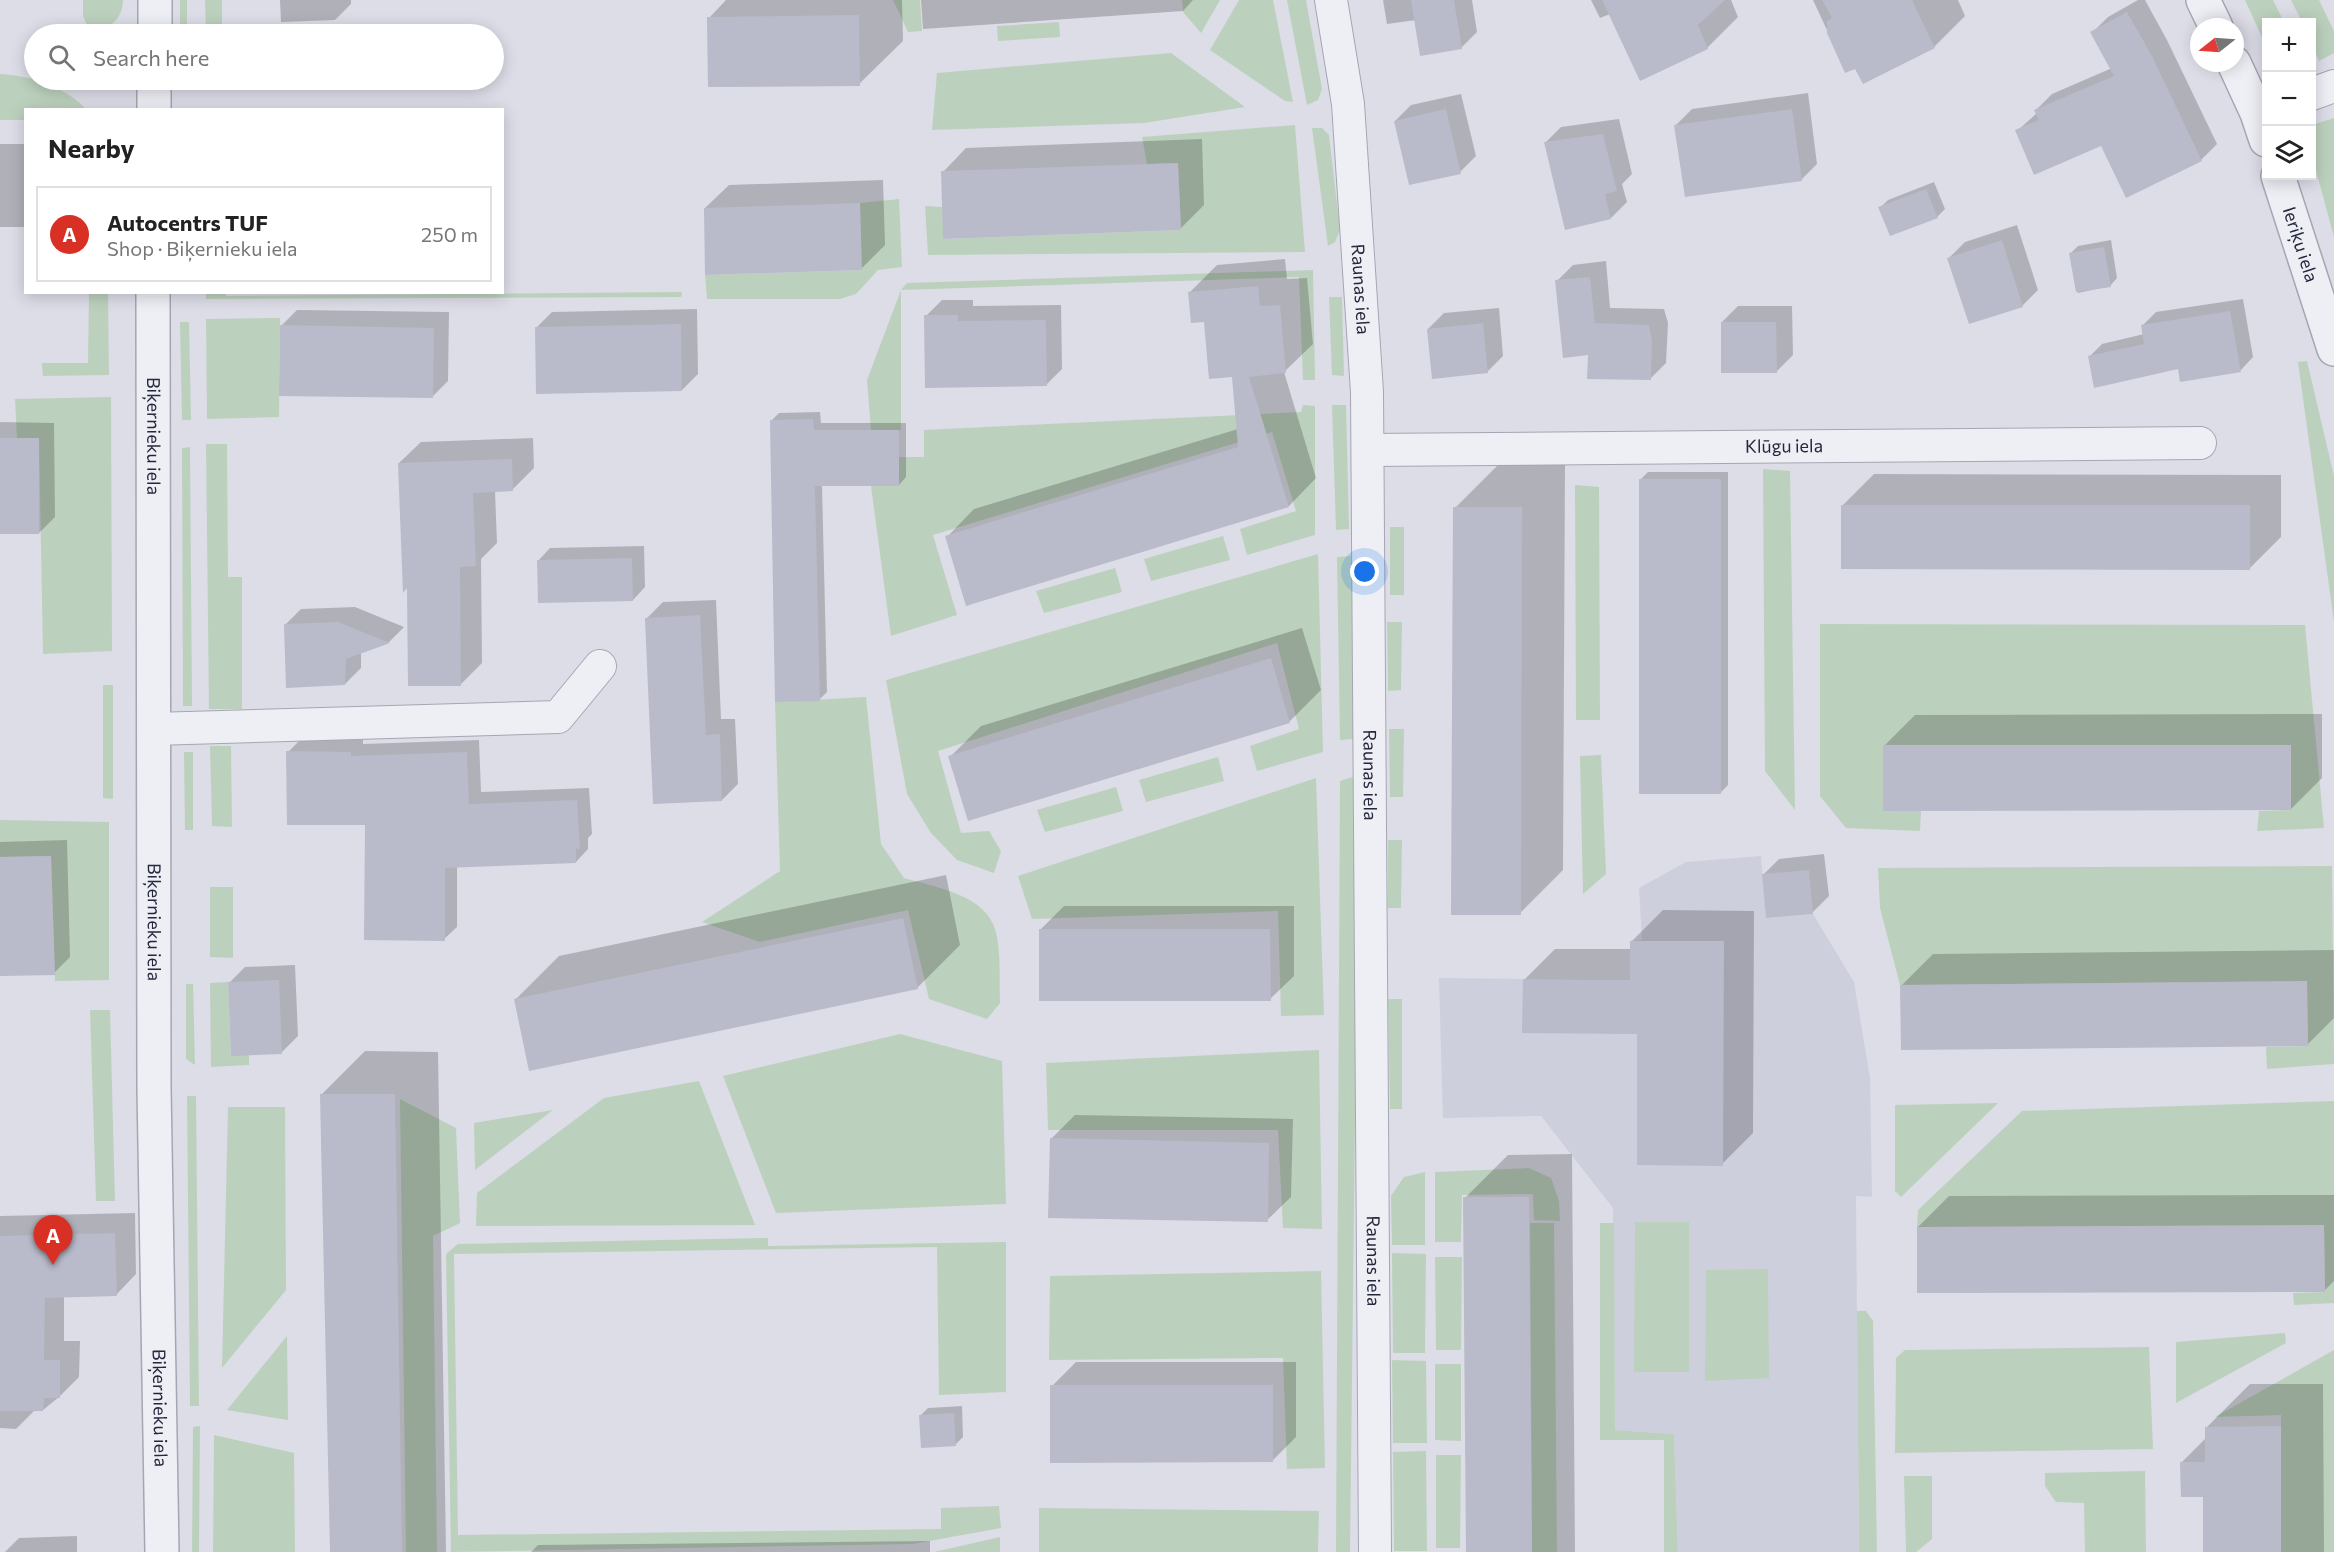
<!DOCTYPE html>
<meta charset="utf-8">
<style>
:root{--surface:#fff;--page:#f6f6f6;--text:#222;--muted:#767676;--line:#e0e0e0;--accent:#d93025}
body{margin:0;font-family:Commissioner,sans-serif;background:var(--page);color:var(--text)}
.controls{position:absolute;right:18px;top:18px;display:grid;overflow:hidden;border-radius:0px;box-shadow:0 3px 15px #0003}
.controls button{width:54px;height:54px;display:grid;place-items:center;padding:0;border:0;border-bottom:2px solid var(--line);background:var(--surface);color:var(--text);font:30px sans-serif}
.compass{position:absolute;left:2190px;top:18px;width:54px;height:54px;border-radius:50%;background:var(--surface);box-shadow:0 3px 15px #0003;rotate:253deg}
.you{position:absolute;left:1365px;top:572px;width:21px;height:21px;margin:-15px;border:4px solid #fff;border-radius:50%;background:#1a73e8;box-shadow:0 0 0 9px #1a73e833}
.badge{display:grid;place-items:center;width:39px;height:39px;border-radius:50%;background:var(--accent);color:#fff;font-size:20px;font-weight:700}
.pin{position:absolute;translate:-50% -50px;filter:drop-shadow(0 2px 3px #0008)}
.pin::after{content:'';position:absolute;top:32px;width:21px;height:18px;background:inherit;clip-path:polygon(0 0,100% 0,50% 100%)}
.list{margin:0;padding:0;list-style:none}
h2{display:flex;justify-content:space-between;align-items:center;height:78px;margin:0;padding:0 24px;font-size:26px}
h2 small{font-size:20px;font-weight:400;color:var(--muted)}
.list li{display:grid;grid-template-columns:39px 1fr auto;gap:18px;align-items:center;box-sizing:border-box;height:96px;margin:0 12px 12px;padding:0 12px;border:2px solid var(--line);border-radius:0px}
.list b{display:block;font-size:22px;white-space:nowrap}
.list p{margin:0;font-size:20px;white-space:nowrap;color:var(--muted)}
.list em{font-size:20px;font-style:normal;color:var(--muted)}
.icon{flex:none;width:33px;height:33px;fill:none;stroke:currentColor;stroke-width:2;stroke-linecap:round;stroke-linejoin:round}
.map{position:relative;flex:none;width:2334px;height:1552px;overflow:hidden}
.search{position:absolute;background:var(--surface);box-shadow:0 3px 15px #0003;left:24px;top:24px;width:480px;height:66px;display:flex;align-items:center;gap:15px;box-sizing:border-box;padding:0 21px;border-radius:33px;color:var(--muted);font-size:22px}
.panel{position:absolute;background:var(--surface);box-shadow:0 3px 15px #0003;left:24px;top:108px;width:480px;height:186px;border-radius:0px}
.map>svg:first-child{display:block}
</style>
<div class="map">
<svg width="2334" height="1552" viewBox="0 0 2334 1552">
<rect width="100%" height="100%" fill="#dcdde7"/>
<polygon fill="#cecfdc" points="1761,856 1766,918 1813,914 1854,982 1870,1078 1872,1197 1856,1196 1859,1552 1678,1552 1674,1434 1615,1430 1613,1208 1541,1116 1443,1118 1439,978 1630,980 1630,941 1642,940 1639,888 1686,862"/>
<g fill="#bcd1bd">
<path d="M83 0H123C123 20 107 32 89 30L83 16Z"/>
<rect x="180" y="0" width="7" height="34"/>
<polygon points="205,0 222,0 222,34 206,34"/>
<polygon points="893,0 920,0 922,31 908,32"/>
<polygon points="1182,0 1220,0 1201,33 1183,12"/>
<polygon points="1239,0 1273,0 1293,102 1285,101 1210,50"/>
<polygon points="1287,0 1306,0 1322,89 1318,100 1307,105"/>
<polygon points="2245,0 2273,0 2284,22 2266,22 2266,46"/>
<polygon points="2291,0 2319,0 2334,31 2334,53 2319,61 2312,44 2312,22 2302,22"/>
<polygon points="1059,22 1060,37 998,41 997,26"/>
<polygon points="1171,53 1245,107 1144,123 932,130 937,73"/>
<path d="M0 74C29 75 67 88 86 109L26 110 25 120H0Z"/>
<polygon points="2334,118 2334,237 2312,156 2312,125"/>
<polygon points="1295,125 1305,252 928,255 925,206 942,207 944,239 1181,230 1178,163 1147,164 1142,137"/>
<polygon points="1312,128 1322,128 1329,135 1340,230 1335,242 1328,246"/>
<polygon points="899,199 902,267 878,270 856,294 840,299 707,299 705,275 861,270 860,203"/>
<polygon points="1313,270 1315,380 1303,380 1299,277 901,290 901,430 871,430 867,380 901,290 907,283"/>
<polygon points="682,292 681,297 206,299 206,292 226,293 226,296"/>
<polygon points="89,293 108,293 109,375 43,376 42,363 88,363"/>
<polygon points="1329,297 1342,297 1344,376 1332,375"/>
<polygon points="280,318 279,417 207,419 206,319"/>
<polygon points="180,322 189,322 191,420 182,420"/>
<polygon points="2307,361 2334,476 2334,622 2298,362"/>
<polygon points="111,397 112,651 43,654 39,438 17,438 15,399"/>
<polygon points="1303,405 1315,406 1315,535 1247,555 1240,529 1296,511 1272,432 933,535 957,615 891,636 871,486 899,486 899,457 924,457 924,430 1301,412"/>
<polygon points="1332,405 1346,405 1349,529 1336,530"/>
<polygon points="206,444 227,444 228,577 242,577 242,709 209,709"/>
<polygon points="190,447 192,706 183,706 182,448"/>
<polygon points="1763,469 1790,471 1795,810 1765,771"/>
<polygon points="1575,485 1599,487 1600,720 1576,720"/>
<rect x="1390" y="527" width="14" height="68"/>
<polygon points="1223,536 1230,560 1151,581 1144,559"/>
<polygon points="1318,554 1323,752 1257,771 1250,746 1299,729 1277,643 938,751 961,833 989,831 1001,851 994,873 957,860 931,833 907,794 886,680"/>
<polygon points="1352,556 1353,739 1340,740 1337,557"/>
<polygon points="1115,568 1122,592 1044,613 1036,591"/>
<polygon points="1387,622 1402,622 1401,690 1388,691"/>
<polygon points="1820,624 2305,625 2324,828 2257,831 2259,811 2291,810 2291,745 1883,745 1883,811 1921,811 1920,831 1846,828 1820,796"/>
<polygon points="103,685 113,685 113,799 103,798"/>
<path d="M866 697 881 844 904 878C937 888 991 895 997 937 1001 958 999 981 1000 1003L987 1019 929 999 908 910 760 942 702 922 780 871 775 702Z"/>
<polygon points="1389,729 1404,729 1403,797 1390,797"/>
<polygon points="210,746 231,746 232,827 212,826"/>
<polygon points="184,752 193,752 193,830 185,830"/>
<polygon points="1601,755 1606,874 1583,894 1580,756"/>
<polygon points="1218,757 1224,781 1146,802 1139,780"/>
<polygon points="1359,775 1350,1552 1336,1552 1340,781"/>
<polygon points="1316,778 1324,1015 1281,1016 1278,911 1032,919 1018,876"/>
<polygon points="1116,787 1123,811 1045,832 1037,810"/>
<polygon points="0,820 109,822 109,980 55,981 51,856 0,857"/>
<polygon points="1388,840 1402,840 1401,908 1388,908"/>
<polygon points="2332,866 2334,1064 2267,1069 2266,1047 2308,1046 2307,981 1900,985 1880,908 1878,868"/>
<polygon points="210,887 233,887 233,958 210,957"/>
<polygon points="228,982 231,1055 249,1055 249,1065 211,1067 210,983"/>
<polygon points="186,984 193,984 195,1065 186,1059"/>
<polygon points="1388,999 1402,999 1402,1109 1390,1109"/>
<polygon points="90,1010 110,1010 115,1201 96,1201"/>
<polygon points="900,1034 1002,1061 1006,1204 776,1213 723,1076"/>
<polygon points="1319,1050 1322,1229 1283,1228 1278,1130 1048,1130 1046,1063"/>
<polygon points="699,1081 755,1225 476,1226 477,1193 604,1098"/>
<polygon points="187,1096 196,1096 199,1406 190,1406"/>
<polygon points="400,1099 456,1128 460,1223 433,1236 437,1552 406,1552"/>
<polygon points="2334,1101 2334,1303 2294,1305 2293,1293 2325,1292 2324,1225 1917,1227 1918,1210 2022,1111"/>
<polygon points="1998,1103 1901,1197 1895,1191 1895,1105"/>
<polygon points="228,1107 285,1107 286,1290 222,1368"/>
<polygon points="553,1110 475,1170 474,1123"/>
<polygon points="1529,1168 1551,1178 1559,1201 1560,1221 1534,1220 1533,1194 1462,1195 1461,1242 1435,1242 1435,1172"/>
<polygon points="1425,1172 1425,1245 1392,1245 1391,1196 1404,1177"/>
<polygon points="1635,1222 1689,1222 1689,1372 1634,1372"/>
<polygon points="1530,1223 1554,1223 1557,1552 1532,1552"/>
<polygon points="1600,1223 1614,1223 1615,1430 1674,1434 1678,1552 1664,1552 1664,1440 1600,1440"/>
<polygon points="768,1238 768,1246 1006,1242 1006,1392 939,1395 937,1247 454,1254 458,1535 941,1529 941,1508 999,1506 1001,1528 913,1544 451,1552 446,1254 458,1244"/>
<polygon points="1392,1253 1426,1254 1425,1353 1393,1353"/>
<polygon points="1435,1257 1462,1257 1461,1350 1436,1350"/>
<polygon points="1768,1269 1769,1378 1705,1381 1706,1270"/>
<polygon points="1321,1271 1325,1468 1287,1469 1283,1358 1049,1360 1050,1276"/>
<polygon points="1857,1311 1866,1311 1873,1321 1877,1552 1859,1552"/>
<polygon points="2285,1333 2286,1343 2176,1403 2176,1342"/>
<polygon points="287,1336 288,1420 227,1410"/>
<polygon points="2149,1347 2153,1449 1895,1453 1896,1358 1905,1350"/>
<polygon points="2334,1350 2334,1552 2281,1552 2281,1415 2215,1417"/>
<polygon points="1392,1360 1426,1361 1427,1443 1393,1443"/>
<polygon points="1435,1364 1461,1364 1461,1441 1435,1440"/>
<polygon points="200,1426 199,1552 192,1552 193,1427"/>
<polygon points="214,1435 294,1453 295,1552 213,1552"/>
<polygon points="1426,1451 1427,1551 1394,1551 1393,1452"/>
<polygon points="1436,1455 1461,1455 1460,1548 1436,1548"/>
<polygon points="2145,1471 2146,1552 2085,1552 2084,1503 2056,1502 2045,1486 2045,1473"/>
<polygon points="1904,1476 1932,1476 1932,1539 1916,1552 1906,1552"/>
<polygon points="1039,1508 1319,1511 1318,1552 1039,1552"/>
<polygon points="1000,1537 1000,1552 934,1552"/>
</g>
<g fill="#0003">
<polygon points="280,0 351,0 351,4 335,20 281,22"/>
<polygon points="726,0 902,0 903,41 859,84 709,18"/>
<polygon points="921,0 1193,0 1183,11 923,29"/>
<polygon points="1383,0 1472,0 1477,32 1461,48 1416,20 1387,24"/>
<polygon points="1591,0 1731,0 1738,17 1707,48 1610,14 1600,18"/>
<polygon points="1813,0 1958,0 1965,16 1934,47 1846,71"/>
<polygon points="2138,0 2145,0 2167,40 2217,144 2201,160 2017,131 2037,113 2036,110 2052,94 2112,68 2092,33 2108,17"/>
<polygon points="1808,93 1817,164 1801,180 1676,125 1692,109"/>
<polygon points="1461,94 1476,156 1460,172 1395,121 1411,105"/>
<polygon points="1619,119 1632,174 1622,184 1627,202 1611,218 1545,143 1561,127"/>
<polygon points="1202,139 1204,205 1180,229 943,172 966,148"/>
<rect x="0" y="144" width="26" height="83"/>
<polygon points="883,180 885,245 861,269 705,208 729,185"/>
<polygon points="1934,182 1945,209 1937,217 1880,208 1888,200"/>
<polygon points="2017,225 2038,290 2022,306 1949,258 1965,242"/>
<polygon points="2111,240 2117,278 2110,286 2078,293 2070,254 2078,246"/>
<polygon points="1285,259 1287,279 1307,278 1313,344 1284,372 1316,478 1289,506 947,537 974,509 1238,429 1233,376 1190,292 1217,265"/>
<polygon points="1606,261 1610,308 1664,309 1668,323 1666,363 1650,379 1589,354 1557,281 1573,265"/>
<polygon points="2243,299 2253,357 2241,370 2179,368 2090,356 2102,344 2144,334 2143,325 2156,312"/>
<polygon points="942,300 973,300 973,306 1061,305 1062,369 1046,385 926,316"/>
<polygon points="1738,306 1792,306 1793,355 1777,371 1722,322"/>
<polygon points="1499,308 1503,356 1487,372 1428,329 1444,313"/>
<polygon points="697,309 698,374 682,390 536,328 552,312"/>
<polygon points="297,310 449,312 448,381 432,397 281,326"/>
<polygon points="820,412 821,423 906,423 906,477 899,485 822,485 827,692 819,700 771,421 779,413"/>
<polygon points="0,422 54,423 55,517 39,533 0,533"/>
<polygon points="533,438 534,468 512,490 495,491 497,543 481,559 482,663 460,685 408,585 399,463 421,442"/>
<polygon points="1498,465 1565,465 1563,870 1520,913 1455,508"/>
<polygon points="1648,472 1728,472 1728,785 1720,793 1640,480"/>
<polygon points="1874,474 2281,475 2281,537 2250,568 1843,505"/>
<polygon points="644,546 645,587 633,600 538,561 550,548"/>
<polygon points="716,600 721,719 735,719 738,784 722,800 647,618 663,602"/>
<polygon points="355,607 404,627 389,642 361,652 361,668 345,684 285,625 301,609"/>
<polygon points="1302,628 1321,690 1290,721 969,819 950,757 981,726"/>
<polygon points="2322,714 2322,778 2291,809 1884,746 1915,715"/>
<polygon points="301,739 363,740 363,744 479,740 481,792 589,788 592,834 588,838 588,849 576,862 457,866 457,927 444,939 366,823 288,752"/>
<polygon points="67,840 70,957 54,973 0,975 0,842"/>
<polygon points="1824,854 1829,896 1813,912 1763,875 1779,859"/>
<polygon points="946,875 960,945 917,988 516,999 559,956"/>
<polygon points="1064,906 1294,906 1294,976 1270,999 1040,930"/>
<polygon points="1663,910 1754,911 1753,1133 1722,1164 1639,1032 1524,980 1555,949 1632,949 1632,941"/>
<polygon points="2334,950 2334,1018 2307,1045 1902,985 1933,954"/>
<polygon points="295,965 298,1036 282,1052 229,983 245,967"/>
<polygon points="365,1051 438,1052 446,1552 331,1552 322,1094"/>
<polygon points="1075,1115 1293,1119 1291,1197 1267,1220 1051,1139"/>
<polygon points="1572,1154 1575,1552 1468,1552 1465,1198 1508,1155"/>
<polygon points="2334,1195 2334,1281 2324,1291 1918,1227 1949,1196"/>
<polygon points="135,1213 136,1274 116,1295 64,1296 64,1341 80,1341 79,1377 59,1397 43,1410 35,1410 16,1429 0,1428 0,1216"/>
<polygon points="1076,1362 1296,1362 1296,1437 1272,1461 1052,1386"/>
<polygon points="2250,1384 2323,1384 2324,1552 2204,1552 2204,1495 2182,1462 2207,1437 2207,1427"/>
<polygon points="962,1406 963,1437 956,1444 920,1416 928,1408"/>
<polygon points="77,1536 77,1552 5,1552 19,1538"/>
<polygon points="930,1541 930,1552 531,1552 538,1545"/>
</g>
<g fill="#b9baca">
<polygon points="1411,0 1454,0 1462,49 1420,56"/>
<polygon points="1602,0 1725,0 1698,25 1708,49 1640,81"/>
<polygon points="1822,0 1912,0 1935,48 1863,84 1855,69 1845,73 1827,33 1827,21 1832,18"/>
<polygon points="2127,12 2152,56 2202,161 2126,198 2101,146 2034,175 2015,130 2039,120 2034,110 2114,76 2090,32"/>
<polygon points="859,15 860,86 708,87 707,17"/>
<polygon points="1446,109 1461,174 1409,185 1394,121"/>
<polygon points="1792,109 1802,181 1685,197 1674,125"/>
<polygon points="1603,134 1617,191 1605,194 1611,219 1565,230 1544,142"/>
<polygon points="1178,163 1181,230 943,239 941,171"/>
<polygon points="1926,189 1938,218 1890,236 1878,207"/>
<polygon points="860,203 862,270 705,275 704,208"/>
<polygon points="2002,240 2023,307 1969,324 1947,258"/>
<polygon points="2104,247 2111,287 2076,292 2069,253"/>
<polygon points="1590,277 1595,323 1649,325 1652,340 1651,380 1587,379 1588,355 1563,358 1555,280"/>
<polygon points="1258,286 1260,306 1280,305 1286,373 1249,377 1289,507 966,606 945,536 1238,447 1232,377 1209,379 1204,322 1191,323 1188,292"/>
<polygon points="2230,311 2241,372 2180,382 2178,369 2094,388 2088,356 2144,344 2141,325"/>
<polygon points="924,315 958,315 958,321 1046,320 1047,386 925,388"/>
<polygon points="1721,322 1776,322 1777,373 1721,373"/>
<polygon points="1483,323 1488,373 1432,379 1427,329"/>
<polygon points="681,324 682,391 536,394 535,327"/>
<polygon points="280,325 434,328 433,398 279,396"/>
<polygon points="813,419 814,430 899,430 899,486 815,486 820,701 775,702 770,420"/>
<rect x="0" y="438" width="39" height="96"/>
<polygon points="512,459 513,491 473,493 476,566 460,567 461,686 408,686 407,588 403,593 398,463"/>
<rect x="1639" y="479" width="82" height="315"/>
<polygon points="1841,505 2250,505 2250,570 1841,569"/>
<polygon points="1453,507 1522,507 1521,915 1451,915"/>
<polygon points="632,558 633,601 538,603 537,560"/>
<polygon points="700,615 706,735 720,734 722,801 653,804 645,618"/>
<polygon points="338,622 390,643 346,659 345,685 286,688 284,624"/>
<polygon points="1271,658 1290,723 968,821 948,756"/>
<polygon points="1883,745 2291,745 2291,810 1883,811"/>
<polygon points="286,751 351,752 351,756 467,752 469,804 577,800 580,849 576,849 576,863 445,868 445,941 364,940 365,825 287,825"/>
<polygon points="51,856 55,975 0,976 0,857"/>
<polygon points="1809,870 1813,914 1766,918 1762,874"/>
<polygon points="903,918 918,989 529,1071 514,999"/>
<polygon points="1039,929 1270,929 1271,1001 1039,1001"/>
<polygon points="1630,941 1724,941 1723,1166 1637,1165 1637,1034 1522,1033 1523,979 1630,980"/>
<polygon points="279,980 282,1054 231,1056 228,982"/>
<polygon points="2307,981 2308,1046 1901,1050 1900,985"/>
<polygon points="320,1094 395,1094 402,1552 330,1552"/>
<polygon points="1050,1138 1269,1143 1268,1222 1048,1218"/>
<polygon points="1463,1197 1529,1197 1532,1552 1466,1552"/>
<polygon points="2324,1225 2325,1292 1917,1293 1917,1227"/>
<polygon points="115,1233 117,1296 45,1298 44,1360 60,1360 60,1398 44,1398 43,1411 0,1411 0,1236"/>
<polygon points="1050,1385 1273,1385 1273,1462 1050,1463"/>
<polygon points="954,1413 956,1446 921,1448 919,1415"/>
<polygon points="2281,1426 2281,1552 2203,1552 2203,1497 2181,1497 2180,1462 2205,1462 2205,1427"/>
</g>
<g fill="none" stroke-linecap="round" stroke-linejoin="round">
<g stroke="#a5a6b4" stroke-width="34">
<g id="minor">
<path id="s1" d="M1331 0 1348 104 1367 392 1375 1552"/>
<polyline points="2312,94 2334,86"/>
<path id="s2" d="M1368 450 2200 443"/>
<polyline points="153,729 558,717 600,666"/>
</g>
</g>
<g stroke="#a5a6b4" stroke-width="36">
<g id="tertiary">
<polyline points="2203,0 2216,27"/>
<polyline points="155,34 155,0"/>
<polyline points="2234,63 2257,113 2266,140"/>
<polyline points="154,80 154,110"/>
<path id="s3" d="M2278 176 2334 349"/>
<path id="s4" d="M153 292 154 1088 162 1552"/>
</g>
</g>
<use href="#minor" stroke="#eeeff5" stroke-width="32"/>
<use href="#tertiary" stroke="#eeeff5" stroke-width="33"/>
</g>
<g text-anchor="middle" stroke-width="6" stroke-linejoin="round" paint-order="stroke">
<g font-size="18" fill="#25273d" stroke="#ebecf5">
<text dy="6" stroke="none"><textPath href="#s3" startOffset="72">Ieriķu iela</textPath></text>
<text dy="6" stroke="none"><textPath href="#s1" startOffset="291">Raunas iela</textPath></text>
<text dy="6" stroke="none"><textPath href="#s4" startOffset="144">Biķernieku iela</textPath></text>
<text dy="6" stroke="none"><textPath href="#s2" startOffset="416">Klūgu iela</textPath></text>
<text dy="6" stroke="none"><textPath href="#s1" startOffset="777">Raunas iela</textPath></text>
<text dy="6" stroke="none"><textPath href="#s4" startOffset="630">Biķernieku iela</textPath></text>
<text dy="6" stroke="none"><textPath href="#s1" startOffset="1263">Raunas iela</textPath></text>
<text dy="6" stroke="none"><textPath href="#s4" startOffset="1116">Biķernieku iela</textPath></text>
</g>
</g>
</svg>
<div class="controls">
<button>+</button>
<button>−</button>
<button><svg class="icon" aria-label="layers" viewBox="0 0 24 24"><path d="M12 4l9 5-9 5-9-5zM3 14l9 5 9-5"/></svg></button>
</div>
<svg class="compass" viewBox="-18 -18 36 36"><path d="M0-13l5 13h-10z" fill="#e53935"/><path d="M0 13l5-13h-10z" fill="#767676"/></svg>
<div class="you"></div>
<div class="pin badge" style="left:53px;top:1265px">A</div>
<div class="search"><svg class="icon" aria-label="search" viewBox="0 0 24 24"><circle cx="10" cy="10" r="6"/><path d="M15 15l6 6"/></svg>Search here</div>
<section class="panel">
<h2>Nearby<small></small></h2>
<ul class="list">
<li><span class="badge">A</span><div><b>Autocentrs TUF</b><p>Shop · Biķernieku iela</p></div><em>250 m</em></li>
</ul>
</section>
</div>
